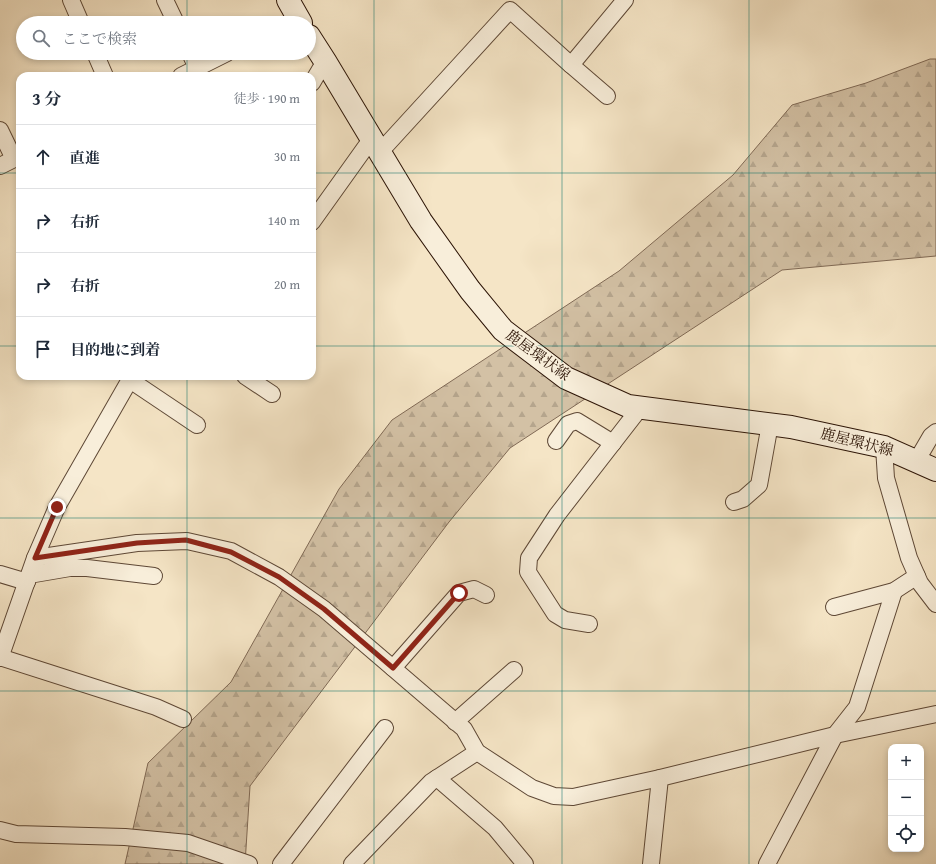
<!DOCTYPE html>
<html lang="ja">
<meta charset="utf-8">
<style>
:root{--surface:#fff;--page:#f6f6f7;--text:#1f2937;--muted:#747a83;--line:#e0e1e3}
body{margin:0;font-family:"Gentium Book Plus","Noto Serif JP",serif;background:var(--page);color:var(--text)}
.controls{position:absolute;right:12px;bottom:12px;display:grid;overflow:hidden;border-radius:8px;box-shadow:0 2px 6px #0003}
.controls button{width:36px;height:36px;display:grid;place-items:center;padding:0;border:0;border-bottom:1px solid var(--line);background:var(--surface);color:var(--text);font:20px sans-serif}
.stop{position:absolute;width:12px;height:12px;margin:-9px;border:3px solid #8f2418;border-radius:50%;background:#fff}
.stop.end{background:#8f2418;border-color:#fff;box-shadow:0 1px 4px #0008}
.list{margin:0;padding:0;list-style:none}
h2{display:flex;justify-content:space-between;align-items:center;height:52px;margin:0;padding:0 16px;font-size:17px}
h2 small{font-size:13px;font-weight:400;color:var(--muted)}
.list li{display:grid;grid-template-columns:26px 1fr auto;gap:12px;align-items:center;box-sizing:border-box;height:64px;padding:0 16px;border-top:1px solid var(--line)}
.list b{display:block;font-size:15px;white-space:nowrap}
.list em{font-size:13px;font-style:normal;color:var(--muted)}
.icon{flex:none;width:22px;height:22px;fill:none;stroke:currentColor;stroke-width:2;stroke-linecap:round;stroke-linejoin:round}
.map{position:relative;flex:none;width:936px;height:864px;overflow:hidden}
.search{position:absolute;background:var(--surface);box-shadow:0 2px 6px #0003;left:16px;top:16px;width:300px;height:44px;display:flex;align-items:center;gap:10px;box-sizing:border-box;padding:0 14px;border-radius:22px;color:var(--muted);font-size:15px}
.panel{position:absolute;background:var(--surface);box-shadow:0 2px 6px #0003;left:16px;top:72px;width:300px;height:308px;border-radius:12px}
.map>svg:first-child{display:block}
</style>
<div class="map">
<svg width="936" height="864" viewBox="0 0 936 864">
<defs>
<pattern id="forest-firs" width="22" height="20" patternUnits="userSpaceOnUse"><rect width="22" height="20" fill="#d3c1a5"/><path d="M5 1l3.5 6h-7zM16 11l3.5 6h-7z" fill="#b5a58d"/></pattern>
</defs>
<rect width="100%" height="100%" fill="#f5e5c6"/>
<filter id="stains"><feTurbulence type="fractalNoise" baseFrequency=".005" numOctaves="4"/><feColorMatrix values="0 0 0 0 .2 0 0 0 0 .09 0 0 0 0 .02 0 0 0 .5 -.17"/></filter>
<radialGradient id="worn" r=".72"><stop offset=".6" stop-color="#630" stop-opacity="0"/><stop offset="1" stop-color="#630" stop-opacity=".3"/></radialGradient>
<polygon fill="url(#forest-firs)" stroke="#806a56" points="930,59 936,59 936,256 782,270 510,448 449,522 250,786 245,864 125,864 148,763 231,682 339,489 392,420 619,271 733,175 792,105 866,83"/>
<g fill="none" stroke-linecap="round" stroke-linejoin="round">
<g stroke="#5e4836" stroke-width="18">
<g id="street">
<polyline points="71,0 81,23"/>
<polyline points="165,0 176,23"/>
<polyline points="95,53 105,76"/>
<polyline points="190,53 197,68"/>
<polyline points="181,76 227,53"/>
<polyline points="312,83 325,61"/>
<polyline points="607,96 571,65 625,0"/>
<polyline points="0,130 14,159"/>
<polyline points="380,152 510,10 571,65"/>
<polyline points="0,166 20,156"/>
<polyline points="312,222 372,138"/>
<polyline points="245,376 272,394"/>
<polyline points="130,380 197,425"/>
<polyline points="556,441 568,424 577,421 613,443"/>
<polyline points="884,447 886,478 909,558 920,583 936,604"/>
<polyline points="917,460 931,436 936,432"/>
<polyline points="734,502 743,499 759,485 770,424"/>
<polyline points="35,558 137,543 187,541 231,551 279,577 324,609 464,729 477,752 532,788 554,796 573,797 660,778"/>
<polyline points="0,574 27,582"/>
<polyline points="29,575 70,568 87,568 154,576"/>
<polyline points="834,607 894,591 917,576"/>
<polyline points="589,624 565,620 555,614 528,572 529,558 557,515 640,408"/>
<polyline points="0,657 156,707 183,719"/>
<polyline points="0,658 35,558 57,507 132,376"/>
<polyline points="393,668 459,593 474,589 486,595"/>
<polyline points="455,722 514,670"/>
<polyline points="437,778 495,828 525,864"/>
<polyline points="0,830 16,834 125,837 188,843 249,864"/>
<polyline points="281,864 385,728"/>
<polyline points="352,864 431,782 477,752"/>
<polyline points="651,864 660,778 835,735 936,714"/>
<polyline points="767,864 835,735 857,707 894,591"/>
</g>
</g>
<g stroke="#2c1406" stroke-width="24">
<g id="secondary">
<polyline points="288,0 301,23"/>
<polyline points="309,36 325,61 421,221 470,290 503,330 566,378 628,406 791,427 884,447 936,470"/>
</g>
</g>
<use href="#street" stroke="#f8eeda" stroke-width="16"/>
<use href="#secondary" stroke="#f8eeda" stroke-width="22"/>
</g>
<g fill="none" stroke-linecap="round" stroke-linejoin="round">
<polyline stroke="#8f2418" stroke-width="5" points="57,507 35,558 137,543 186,540 231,552 279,577 324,609 393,668 459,593"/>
</g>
<path fill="none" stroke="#0f766e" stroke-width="1" stroke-opacity="0.55" d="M187 0V23M374 0V864M562 0V864M749 0V864M187 53V76M0 173H20M312 173H936M0 346H20M312 346H936M187 376V864M0 518H936M0 691H936"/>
<g text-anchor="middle" stroke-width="3" stroke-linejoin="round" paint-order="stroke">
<g font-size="15" fill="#2c1406" stroke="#f8eeda">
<text transform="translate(538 355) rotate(36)" y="5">鹿屋環状線</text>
<text transform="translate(857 442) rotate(14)" y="5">鹿屋環状線</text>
</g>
</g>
<rect width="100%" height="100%" filter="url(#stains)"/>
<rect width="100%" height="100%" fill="url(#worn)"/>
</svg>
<div class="controls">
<button>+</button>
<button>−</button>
<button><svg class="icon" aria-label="locate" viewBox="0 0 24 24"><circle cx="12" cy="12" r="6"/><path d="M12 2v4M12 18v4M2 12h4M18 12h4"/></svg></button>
</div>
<div class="stop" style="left:459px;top:593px"></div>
<div class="stop end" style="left:57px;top:507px"></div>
<div class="search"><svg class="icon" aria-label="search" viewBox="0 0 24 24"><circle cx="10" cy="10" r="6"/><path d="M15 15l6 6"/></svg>ここで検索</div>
<section class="panel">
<h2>3 分<small>徒歩 · 190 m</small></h2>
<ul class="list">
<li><svg class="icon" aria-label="ahead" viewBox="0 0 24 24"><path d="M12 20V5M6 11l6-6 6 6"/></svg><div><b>直進</b></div><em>30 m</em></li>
<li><svg class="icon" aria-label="right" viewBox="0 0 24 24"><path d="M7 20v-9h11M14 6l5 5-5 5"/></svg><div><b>右折</b></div><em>140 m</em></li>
<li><svg class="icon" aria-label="right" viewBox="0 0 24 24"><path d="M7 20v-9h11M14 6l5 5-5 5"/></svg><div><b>右折</b></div><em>20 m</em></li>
<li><svg class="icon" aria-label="arrive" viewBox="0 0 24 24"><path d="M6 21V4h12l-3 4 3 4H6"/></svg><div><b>目的地に到着</b></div></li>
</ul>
</section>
</div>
